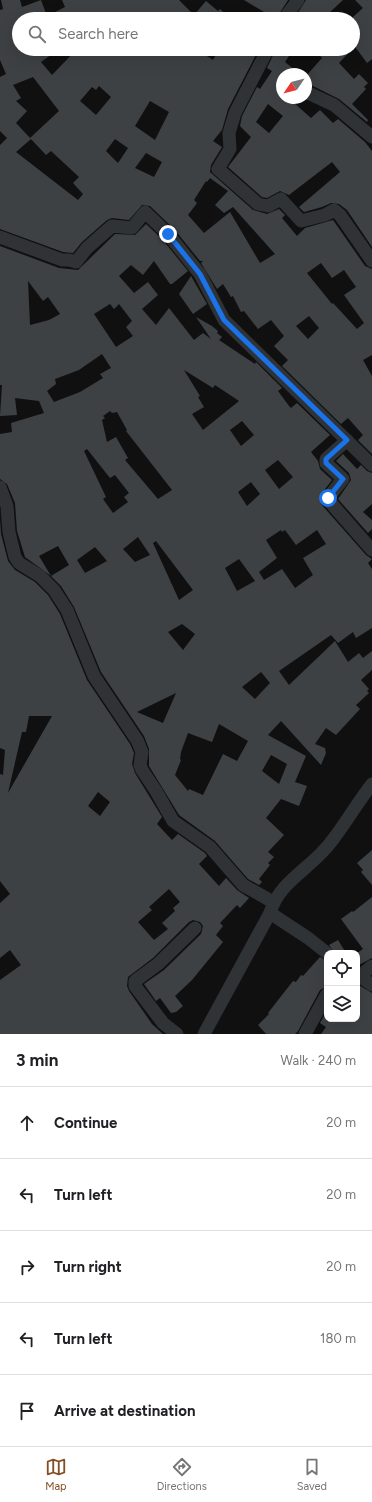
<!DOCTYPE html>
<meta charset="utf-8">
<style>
:root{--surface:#fff;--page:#f2f2f2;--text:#202124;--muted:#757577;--line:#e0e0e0;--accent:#834e21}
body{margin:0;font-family:Figtree,sans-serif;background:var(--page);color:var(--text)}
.controls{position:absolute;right:12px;bottom:12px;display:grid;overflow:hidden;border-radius:8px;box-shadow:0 4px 16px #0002}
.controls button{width:36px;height:36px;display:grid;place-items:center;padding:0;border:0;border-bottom:1px solid var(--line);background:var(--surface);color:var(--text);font:20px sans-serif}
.compass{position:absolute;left:276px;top:68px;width:36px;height:36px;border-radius:50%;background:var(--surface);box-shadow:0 4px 16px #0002;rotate:235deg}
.stop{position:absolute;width:12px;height:12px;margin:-9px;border:3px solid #1a73e8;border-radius:50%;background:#fff}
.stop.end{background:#1a73e8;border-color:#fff;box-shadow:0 1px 4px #0008}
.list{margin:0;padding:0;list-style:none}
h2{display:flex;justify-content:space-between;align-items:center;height:52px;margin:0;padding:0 16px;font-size:17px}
h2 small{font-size:13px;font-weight:400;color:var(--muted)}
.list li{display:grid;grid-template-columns:26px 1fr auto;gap:12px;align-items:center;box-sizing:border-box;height:72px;padding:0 16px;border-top:1px solid var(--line)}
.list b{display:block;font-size:15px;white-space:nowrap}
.list em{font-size:13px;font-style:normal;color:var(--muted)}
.icon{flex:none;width:22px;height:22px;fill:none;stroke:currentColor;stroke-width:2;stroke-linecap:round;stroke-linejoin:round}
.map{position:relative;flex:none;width:372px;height:1034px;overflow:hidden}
.search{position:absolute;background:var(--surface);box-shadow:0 4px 16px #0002;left:12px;right:12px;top:12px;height:44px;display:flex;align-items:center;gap:10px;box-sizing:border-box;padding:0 14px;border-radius:22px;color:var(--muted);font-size:15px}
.sheet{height:412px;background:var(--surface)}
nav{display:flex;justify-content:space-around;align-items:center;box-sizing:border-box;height:56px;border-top:1px solid var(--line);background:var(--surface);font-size:11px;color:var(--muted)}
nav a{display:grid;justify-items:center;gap:2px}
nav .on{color:var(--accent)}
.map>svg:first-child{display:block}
</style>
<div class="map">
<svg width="372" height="1034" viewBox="0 0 372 1034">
<rect width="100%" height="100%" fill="#101011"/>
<g fill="#3e4144" fill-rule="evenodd">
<path d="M1 0H20L22 7 41 0 47 16 65 7 62 0H179L194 15 206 1 218 11 220 9 231 19H19V49H59L41 62 52 75 77 49H196L213 60 219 49H259L228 109 222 130 213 141 222 147 211 165 210 172 253 210 267 214 279 209 285 215 282 218 297 236 305 228 333 220 365 266 372 269V355L363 360 372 376V454L358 440 363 435 348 418 341 424 282 366 288 360 274 346 284 336 271 320 258 329 244 311 241 312 233 296 231 297 223 284 217 289 201 263 203 261H200L174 229 150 206 142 205 129 220 112 218 107 220 82 242 73 253 63 252 0 229V145L7 138 0 131V77L6 74 0 60V10L3 9ZM33 77 59 111 30 138 46 155 51 151 79 177 73 183 83 194 78 200 16 152 31 139 16 123 27 111 16 101 21 98 13 85ZM99 86 111 97 96 115 80 101 92 87 96 90ZM150 101 169 112 155 140 135 126ZM115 139 128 148 118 163 106 151ZM146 153 162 162 154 177 135 168ZM210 178 228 191 215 205 224 213 233 207 275 254 260 263 230 212 204 233 188 215 197 203 194 200 206 181 207 182ZM321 263 332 278 344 270 356 287 344 295 364 323 357 329 333 303 332 304 307 273ZM309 316 319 328 308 339 296 326Z"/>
<polygon points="244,0 288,0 276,19"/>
<polygon points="306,0 343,0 328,14 333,19 294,19"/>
<polygon points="355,0 372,0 372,59 367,63 353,44 353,17 363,8"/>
<path d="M276 49H286L291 53 285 62 300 74H282V98H290L295 101 294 103 311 118 320 110 333 123 338 119 365 142 372 151V247L347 210 339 204 331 203 322 207 304 212 299 207 340 172 332 162 289 195 280 191 267 198 262 197 228 167 251 137 240 126 242 116 257 87 260 89 272 71 267 68ZM268 104 283 116 269 133 256 122Z"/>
<polygon points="314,49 352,49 339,63 354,79 359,74 368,83 364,87 366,89 352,104 368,120 367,122 339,99 311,85 306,81 306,76 322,58"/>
<path d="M146 224 162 239 188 271 172 284H170L154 261 143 275 131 265 119 276 134 293 148 282 158 295 142 309 156 325 169 308 194 340 203 333 211 339 196 317 212 326 218 331 217 333 222 337 219 340 255 364 256 362 282 388 278 391 289 406 291 408 297 403 330 435 311 452 318 461 320 469 332 480 322 493 321 504 366 555 372 559 368 563 372 569V628L356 638 353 632 338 643 331 635 279 671 289 685 335 641 348 662 359 653 363 658 372 651V670L361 680 369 689 367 691 369 693 356 705 360 709 336 735 326 728 315 744 325 748 326 753 321 765 281 721 268 735 306 756 295 782 307 786 299 806 281 799 266 818 284 835 268 852 274 857 268 863 270 865 259 879 262 882 259 885 248 879 215 841 179 815 149 766V749L144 736 101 672 74 607 61 586 51 576 69 565 58 546 39 556 51 576 25 557 17 531 15 503 7 484 0 479V434L12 432 11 423 44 413 39 401 15 398 17 415 0 416 2 385H0V246L59 268 78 270 115 234 135 235ZM28 281 43 301 48 297 60 314 49 320 30 325ZM110 304 114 309 119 304 132 321 126 327 133 336 116 347 94 314ZM102 354 111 368 100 374 103 378 80 392 54 402 47 391 56 384 55 379 79 370ZM184 370 213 388 215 385 239 401 203 430 192 414 204 407 198 397 200 396ZM110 411 112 413 117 412 127 430 126 431 172 490 158 499 125 460 128 458 116 437 107 442 102 420 105 418 103 416ZM242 421 254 435 241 446 230 430ZM87 449 110 478 115 475 129 493 124 497 128 502 113 513 103 499 106 497 84 451ZM278 460 293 477 279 489 265 470ZM251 482 260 494 247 506 238 492ZM281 530 282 532 285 530 296 545 317 530 326 544 303 558 313 575 295 588 282 569 264 580 259 572 277 558 266 540ZM138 537 150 555 135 562 123 549ZM156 541 193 590 179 600 153 543ZM95 547 107 561 85 573 77 560ZM239 559 255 581 237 591 225 568ZM182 624 195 634 183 650 168 632ZM261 672 270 683 255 699 242 687ZM176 693 163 723 137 712ZM219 724 248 741 237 761 223 754 203 795 189 789 188 791 175 775 181 760 180 759 181 752 188 733 212 742ZM271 755 287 764 279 784 262 771Z"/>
<polygon points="191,276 207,304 193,314 179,294"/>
<polygon points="343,454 357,469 361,465 367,471 372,473 372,504 363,512 372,520 372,529 368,533 338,499 351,480 349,473 336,461"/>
<path d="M0 519 1 534 8 561 15 570 35 582 48 595 60 614 87 680 130 744 134 753 132 764 135 773 162 817 157 824 172 840 178 834 205 853 207 856 199 864 219 886 226 878 237 890 249 898 240 908 237 905 220 923 223 926 216 935 223 942 192 980 175 996 183 1006 176 1012 171 1013 160 998 156 1001 144 984 164 970 201 934 203 926 200 922 193 920 189 922 153 958 128 977 127 986 129 991 152 1024 163 1034H0V980L21 965 10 950 0 958V903L10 894 0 881V774L3 775 5 750 0 748ZM29 716H52L8 793 22 732H26ZM98 792 110 802 100 816 88 806ZM169 889 180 902 173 908 175 911 162 923 168 929 154 940 138 922 152 910 149 907Z"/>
<polygon points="372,850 372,885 361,872 363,870 357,863"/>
<polygon points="372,897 372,958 357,966 357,953 363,949 341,919 352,911 353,912"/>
<polygon points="338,940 346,953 335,953 329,945"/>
<polygon points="320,957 327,961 327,986 320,990 298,1031 295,1034 266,1034 258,1025 269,1014 268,1013 293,981 296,982 301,975 303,976"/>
<polygon points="357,984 372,993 372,1034 321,1034 326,1027 320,1023 327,1011 327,1019 357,1019"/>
</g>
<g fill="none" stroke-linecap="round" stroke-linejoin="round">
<g stroke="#303336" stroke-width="13">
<polyline points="284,19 298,0"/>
<polyline points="268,49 235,113 229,133 230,149 218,169 258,204 268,206 281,199 301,221 325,215 334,210 340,215 372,261"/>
<polyline points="306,92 334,105 372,137"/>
<polyline points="0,237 62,260 69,260 76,262 87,248 112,226 132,228 145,212 168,234 200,274 224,320 372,465"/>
<polyline points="347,440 326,459 326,463 343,479 328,498 329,501 372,550"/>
<polyline points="0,487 7,506 9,532 15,557 19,563 40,576 54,590 67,610 94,676 137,740 142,752 140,765 142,770 156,791 173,821 210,847 243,885 273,902"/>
<polyline points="270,913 308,938 327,953"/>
<polyline points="357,974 372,985"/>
<polyline points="360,976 372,966"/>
<polyline points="177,1034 163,1023 135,986 135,981 158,964 195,928"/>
<path d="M204 1034 270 913C279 881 312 868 331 842 346 823 357 803 372 784"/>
<polyline points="305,1034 327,994"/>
</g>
</g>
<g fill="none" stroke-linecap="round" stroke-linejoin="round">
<polyline stroke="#1a73e8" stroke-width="5" points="168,234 200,274 224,320 347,440 326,459 326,463 343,479 328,498"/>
</g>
</svg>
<div class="controls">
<button><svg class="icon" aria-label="locate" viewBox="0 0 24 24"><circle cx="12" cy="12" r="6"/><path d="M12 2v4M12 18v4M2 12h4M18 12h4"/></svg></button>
<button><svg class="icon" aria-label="layers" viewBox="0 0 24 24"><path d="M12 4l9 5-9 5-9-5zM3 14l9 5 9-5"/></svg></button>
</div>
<svg class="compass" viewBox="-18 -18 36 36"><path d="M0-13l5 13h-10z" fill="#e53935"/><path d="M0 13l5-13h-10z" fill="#757577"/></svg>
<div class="stop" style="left:328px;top:498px"></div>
<div class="stop end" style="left:168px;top:234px"></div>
<div class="search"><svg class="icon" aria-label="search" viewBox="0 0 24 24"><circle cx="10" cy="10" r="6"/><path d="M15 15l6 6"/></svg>Search here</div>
</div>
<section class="sheet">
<h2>3 min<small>Walk · 240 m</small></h2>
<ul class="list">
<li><svg class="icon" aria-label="ahead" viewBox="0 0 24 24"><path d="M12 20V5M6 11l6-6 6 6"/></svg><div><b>Continue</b></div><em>20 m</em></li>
<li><svg class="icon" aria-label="left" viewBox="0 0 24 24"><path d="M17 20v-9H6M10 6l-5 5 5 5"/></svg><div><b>Turn left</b></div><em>20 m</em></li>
<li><svg class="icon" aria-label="right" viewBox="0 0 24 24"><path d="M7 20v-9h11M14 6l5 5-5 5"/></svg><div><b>Turn right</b></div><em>20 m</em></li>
<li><svg class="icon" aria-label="left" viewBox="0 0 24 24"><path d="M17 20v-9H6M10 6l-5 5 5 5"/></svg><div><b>Turn left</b></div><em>180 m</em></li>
<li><svg class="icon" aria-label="arrive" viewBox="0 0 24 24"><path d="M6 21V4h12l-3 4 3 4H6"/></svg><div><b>Arrive at destination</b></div></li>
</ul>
</section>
<nav>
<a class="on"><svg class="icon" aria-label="map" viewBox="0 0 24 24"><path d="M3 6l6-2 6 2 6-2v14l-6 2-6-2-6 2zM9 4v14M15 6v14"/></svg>Map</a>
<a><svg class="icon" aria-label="directions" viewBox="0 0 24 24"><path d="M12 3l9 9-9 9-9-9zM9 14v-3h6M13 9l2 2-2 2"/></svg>Directions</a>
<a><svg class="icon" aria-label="saved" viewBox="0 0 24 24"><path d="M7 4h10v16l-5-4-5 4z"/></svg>Saved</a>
</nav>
